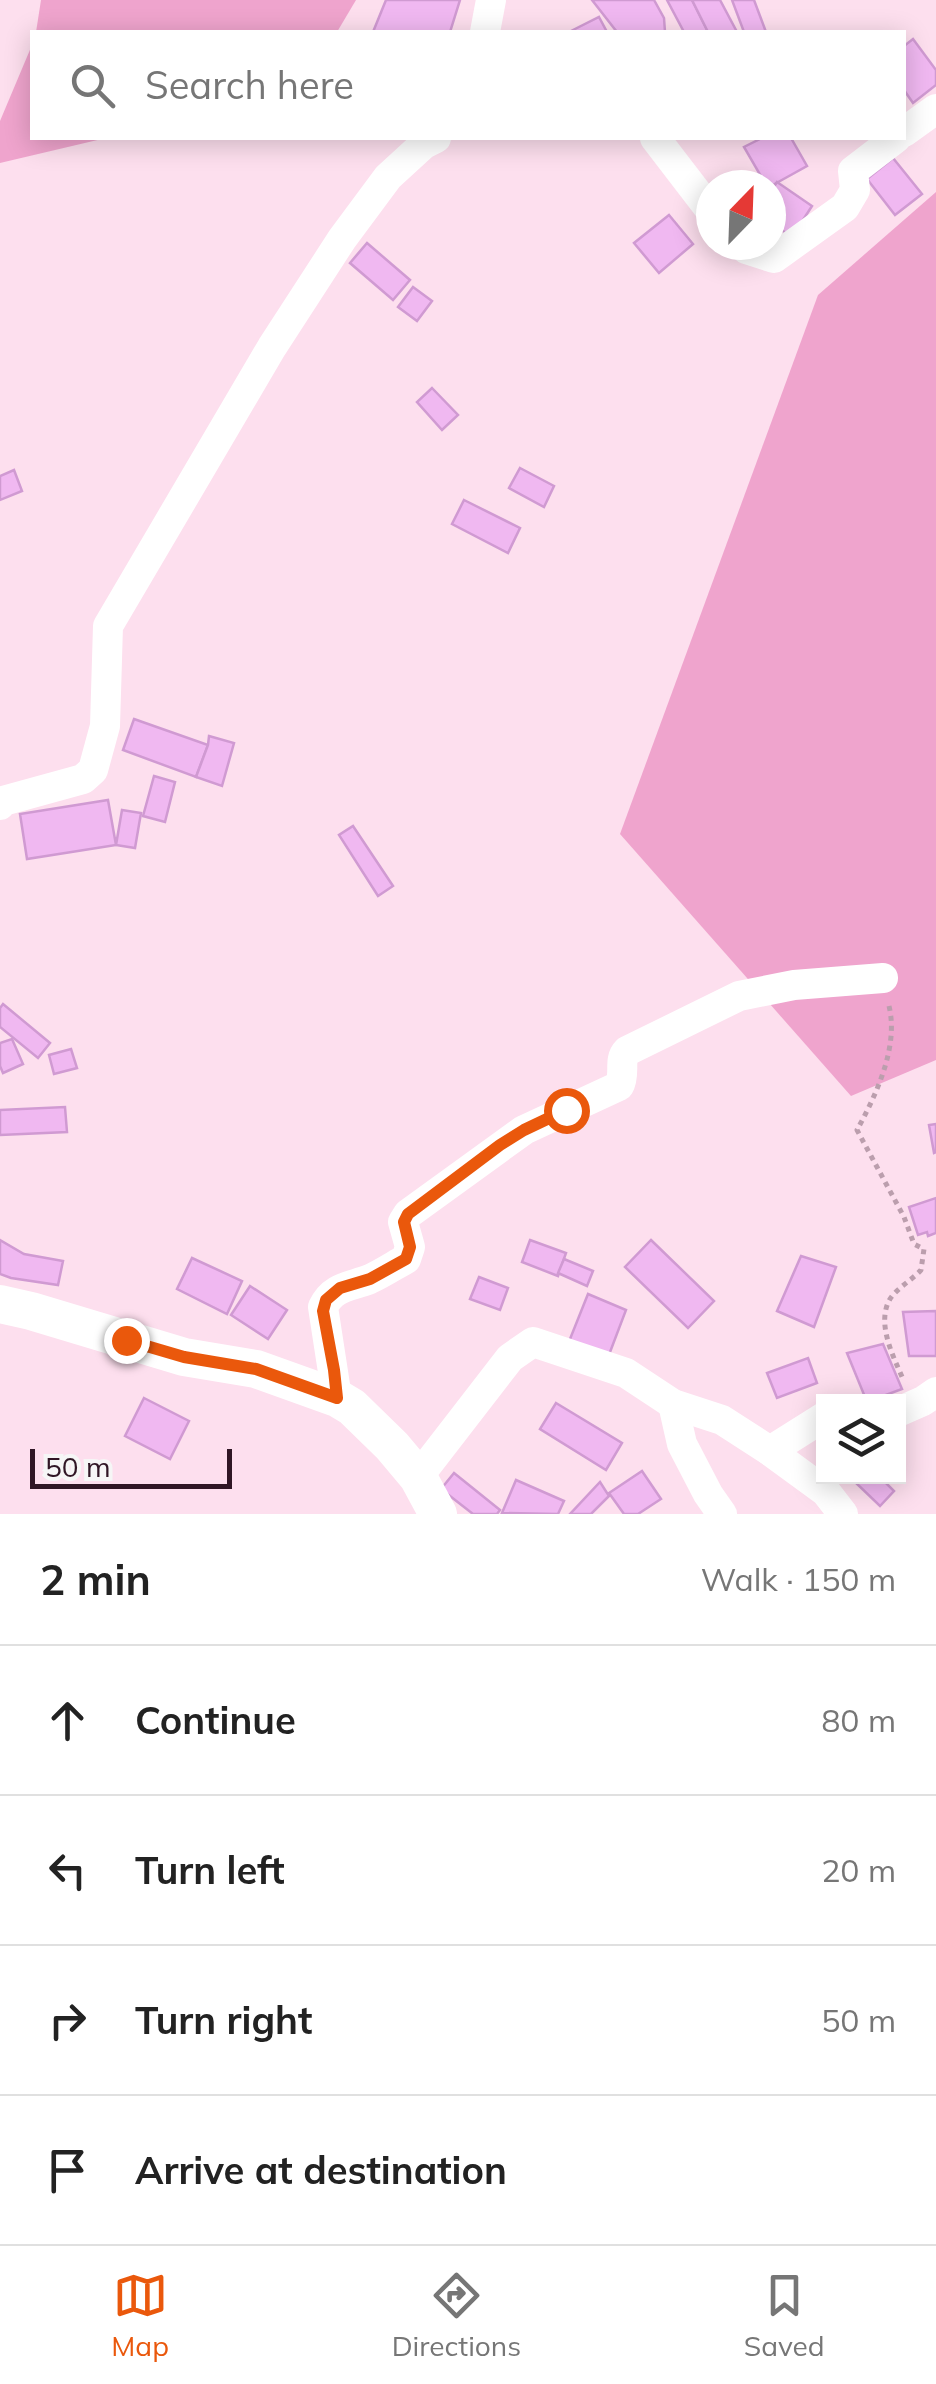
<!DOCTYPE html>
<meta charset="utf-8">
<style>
:root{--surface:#fff;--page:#f6f6f6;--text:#222;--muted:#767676;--line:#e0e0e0;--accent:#ea580c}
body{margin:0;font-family:Mulish,sans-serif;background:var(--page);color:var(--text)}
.controls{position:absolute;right:30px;bottom:30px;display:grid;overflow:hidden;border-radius:0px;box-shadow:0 5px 25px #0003}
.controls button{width:90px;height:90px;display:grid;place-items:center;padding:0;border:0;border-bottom:2px solid var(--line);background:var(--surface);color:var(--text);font:50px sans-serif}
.compass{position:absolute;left:696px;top:170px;width:90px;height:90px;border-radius:50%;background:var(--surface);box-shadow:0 5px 25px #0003;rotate:23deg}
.scale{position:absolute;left:30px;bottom:25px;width:202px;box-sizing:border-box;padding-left:10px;border:5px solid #301625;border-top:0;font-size:28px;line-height:35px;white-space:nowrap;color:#301625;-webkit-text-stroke:8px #f6f6f6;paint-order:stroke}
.stop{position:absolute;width:30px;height:30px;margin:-22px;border:8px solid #ea580c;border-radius:50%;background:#fff}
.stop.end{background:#ea580c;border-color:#fff;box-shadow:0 2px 10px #0008}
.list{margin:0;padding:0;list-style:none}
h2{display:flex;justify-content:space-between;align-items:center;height:130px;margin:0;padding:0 40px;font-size:42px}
h2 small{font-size:32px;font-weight:400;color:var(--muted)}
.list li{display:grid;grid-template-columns:65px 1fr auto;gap:30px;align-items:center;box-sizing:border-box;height:150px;padding:0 40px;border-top:2px solid var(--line)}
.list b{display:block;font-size:38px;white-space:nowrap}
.list em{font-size:32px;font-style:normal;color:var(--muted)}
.icon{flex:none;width:55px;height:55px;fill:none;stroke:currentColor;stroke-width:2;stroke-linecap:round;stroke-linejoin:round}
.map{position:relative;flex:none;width:936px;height:1514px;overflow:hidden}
.search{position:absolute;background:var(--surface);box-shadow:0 5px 25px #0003;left:30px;right:30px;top:30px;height:110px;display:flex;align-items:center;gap:25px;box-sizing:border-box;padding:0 35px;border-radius:0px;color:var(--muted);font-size:38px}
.sheet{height:730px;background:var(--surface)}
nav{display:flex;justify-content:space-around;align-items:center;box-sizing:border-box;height:140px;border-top:2px solid var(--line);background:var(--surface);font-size:28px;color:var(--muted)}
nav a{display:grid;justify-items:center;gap:5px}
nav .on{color:var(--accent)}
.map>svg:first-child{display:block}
</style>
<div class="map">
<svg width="936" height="1514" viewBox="0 0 936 1514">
<rect width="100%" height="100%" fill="#fddfee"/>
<g fill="#efa4cd">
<polygon points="41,0 356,0 337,32 36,32"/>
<polygon points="32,45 32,138 106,138 0,163 0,121"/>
<polygon points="936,192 936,1060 851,1096 620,834 818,295"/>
</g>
<g fill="#f0b8f1" stroke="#d09ad2" stroke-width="2.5">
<polygon points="386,0 460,0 450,32 373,32"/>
<polygon points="592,0 654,0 664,18 665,32 617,32"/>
<polygon points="667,0 692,0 708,32 684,32"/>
<polygon points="692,0 720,0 737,32 708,32"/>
<polygon points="732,0 754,0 766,32 744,32"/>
<polygon points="599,17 607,32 569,32"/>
<polygon points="913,39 936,70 936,85 913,103 904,90 904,46"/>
<polygon points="762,138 791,138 807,166 771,186 766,185 744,147"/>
<polygon points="893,158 922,194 895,215 867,179"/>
<polygon points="777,182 812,206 792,237 771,223 771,191"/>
<polygon points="669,215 693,244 659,273 634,243"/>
<polygon points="367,243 410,280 393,300 350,263"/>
<polygon points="413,287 432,301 417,321 398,307"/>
<polygon points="432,388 458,415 442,430 417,402"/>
<polygon points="520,468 554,486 544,507 509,488"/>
<polygon points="14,470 22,491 0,500 0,476"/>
<polygon points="464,500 520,528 508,553 452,524"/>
<polygon points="134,719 208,745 196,777 123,750"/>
<polygon points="209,736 234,743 222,786 196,777 208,745"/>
<polygon points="154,776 175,782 165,822 143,816"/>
<polygon points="108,800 116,845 27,859 20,814"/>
<polygon points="122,810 141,813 135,848 116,845"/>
<polygon points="353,826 393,886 378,896 339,835"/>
<polygon points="3,1004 50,1043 38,1058 0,1027 0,1008"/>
<polygon points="12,1039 23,1064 3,1073 0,1066 0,1043"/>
<polygon points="71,1049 77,1068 54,1074 49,1055"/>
<polygon points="65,1107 67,1132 0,1135 0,1110"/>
<polygon points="936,1124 936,1152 934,1153 929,1125"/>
<polygon points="936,1198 936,1233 928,1236 927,1232 918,1235 909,1207"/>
<polygon points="0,1240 24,1254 63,1261 58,1285 11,1278 0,1274"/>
<polygon points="530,1240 566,1253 558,1276 522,1262"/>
<polygon points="651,1240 714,1301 688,1328 625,1267"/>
<polygon points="801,1256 836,1267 814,1327 777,1311"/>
<polygon points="192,1258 242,1281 227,1314 177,1289"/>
<polygon points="564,1259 593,1271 587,1286 558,1273"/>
<polygon points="479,1277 508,1288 500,1310 470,1299"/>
<polygon points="250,1286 287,1310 268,1339 231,1315"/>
<polygon points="588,1294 626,1310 607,1360 568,1344"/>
<polygon points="936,1311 936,1356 909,1356 903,1312"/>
<polygon points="883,1344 902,1389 867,1402 847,1353"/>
<polygon points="808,1358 817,1383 777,1398 767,1373"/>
<polygon points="144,1398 189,1421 170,1459 125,1436"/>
<polygon points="556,1403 622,1443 606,1470 540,1429"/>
<polygon points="642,1471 661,1499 638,1514 624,1514 609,1493"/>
<polygon points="454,1473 500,1510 497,1514 473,1514 441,1489"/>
<polygon points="863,1476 879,1476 894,1491 880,1506 856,1483"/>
<polygon points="516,1480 564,1501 558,1514 502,1513"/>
<polygon points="600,1482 609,1496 591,1514 570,1514"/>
</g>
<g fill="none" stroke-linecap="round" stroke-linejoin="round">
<path stroke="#bb9ead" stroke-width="5" stroke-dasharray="5 5" stroke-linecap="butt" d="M889 1006C899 1047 876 1095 857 1130L904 1217 914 1244 924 1249 921 1270C912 1280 897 1288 890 1299 876 1323 893 1356 903 1379"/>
<g stroke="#fff" stroke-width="30">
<polyline points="485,32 491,0"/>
<polyline points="904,132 936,109"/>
<polyline points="655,138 711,211"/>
<polyline points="742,245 746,249 774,258 845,207 855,190 853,171 896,138"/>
<polyline points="0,805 3,801 83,779 93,770 105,726 108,626 272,347 342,239 388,177 424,144 436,138"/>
<path d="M337 1398 323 1307C333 1286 350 1287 370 1279 383 1273 395 1265 406 1259L410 1247 403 1222 408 1214 524 1130 619 1086C626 1074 618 1060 627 1051L739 996 794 985 883 978"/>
<polyline points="673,1404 682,1444 708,1494 722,1514"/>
<polyline points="898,1412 923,1401 936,1392"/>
<polyline points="770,1451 824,1417"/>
<polyline points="418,1477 510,1358 533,1342 626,1373 673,1404 722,1420 770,1451 826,1492 843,1514"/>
</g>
<polyline stroke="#fff" stroke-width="38" points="0,1304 31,1311 184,1357 256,1369 337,1398 352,1407 392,1446 418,1477 438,1514"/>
</g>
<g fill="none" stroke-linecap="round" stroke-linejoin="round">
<polyline stroke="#ea580c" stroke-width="12" points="126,1340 184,1357 256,1369 337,1398 334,1370 323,1311 326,1300 340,1288 370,1279 406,1259 410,1247 404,1222 408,1214 500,1145 524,1130 566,1110"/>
</g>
</svg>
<div class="controls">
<button><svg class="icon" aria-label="layers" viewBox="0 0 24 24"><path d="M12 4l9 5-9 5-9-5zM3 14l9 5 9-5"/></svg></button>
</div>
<svg class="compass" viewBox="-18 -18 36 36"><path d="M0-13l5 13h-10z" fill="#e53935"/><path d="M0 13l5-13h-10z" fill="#767676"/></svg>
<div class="scale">50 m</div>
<div class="stop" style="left:566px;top:1110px"></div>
<div class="stop end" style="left:126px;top:1340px"></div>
<div class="search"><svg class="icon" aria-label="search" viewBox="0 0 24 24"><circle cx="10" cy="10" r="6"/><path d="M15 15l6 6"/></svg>Search here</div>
</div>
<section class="sheet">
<h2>2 min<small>Walk · 150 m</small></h2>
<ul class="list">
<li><svg class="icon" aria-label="ahead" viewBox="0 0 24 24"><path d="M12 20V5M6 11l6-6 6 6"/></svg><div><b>Continue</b></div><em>80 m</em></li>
<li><svg class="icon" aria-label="left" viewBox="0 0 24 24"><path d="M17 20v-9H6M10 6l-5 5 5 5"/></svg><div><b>Turn left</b></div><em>20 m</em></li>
<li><svg class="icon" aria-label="right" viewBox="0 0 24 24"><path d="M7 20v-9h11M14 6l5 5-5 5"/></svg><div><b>Turn right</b></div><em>50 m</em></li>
<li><svg class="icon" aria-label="arrive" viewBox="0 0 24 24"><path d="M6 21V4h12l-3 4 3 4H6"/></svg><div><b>Arrive at destination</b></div></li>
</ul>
</section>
<nav>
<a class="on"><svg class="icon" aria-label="map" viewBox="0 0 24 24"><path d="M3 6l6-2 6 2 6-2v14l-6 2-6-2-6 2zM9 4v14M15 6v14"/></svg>Map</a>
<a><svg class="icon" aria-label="directions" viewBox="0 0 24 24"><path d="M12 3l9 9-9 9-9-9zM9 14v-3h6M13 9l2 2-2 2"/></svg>Directions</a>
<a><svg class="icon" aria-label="saved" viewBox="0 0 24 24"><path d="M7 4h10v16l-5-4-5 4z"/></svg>Saved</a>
</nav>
